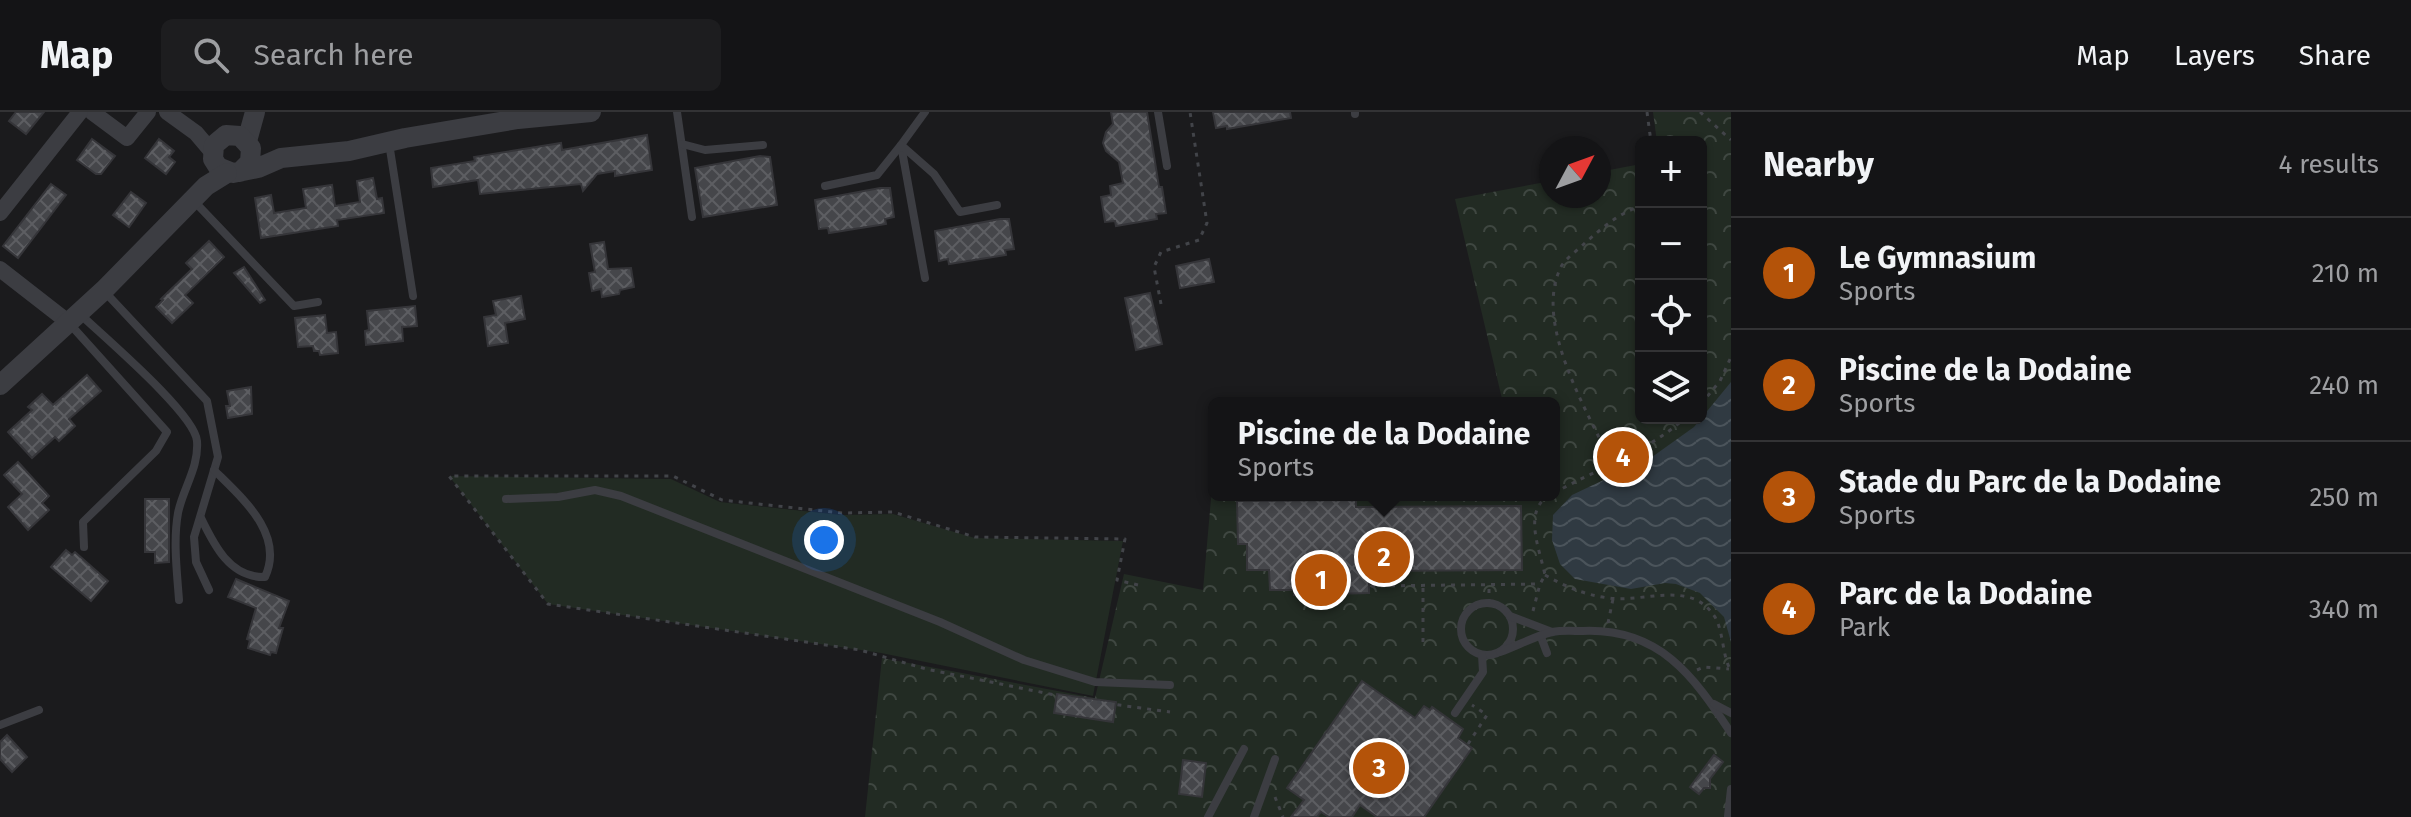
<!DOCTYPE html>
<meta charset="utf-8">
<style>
:root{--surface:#141416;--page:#1d1d1f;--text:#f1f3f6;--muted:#9d9ea1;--line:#333335;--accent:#b45309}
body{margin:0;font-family:"Fira Sans",sans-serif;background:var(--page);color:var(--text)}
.controls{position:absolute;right:24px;top:24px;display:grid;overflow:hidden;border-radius:12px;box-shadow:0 2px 6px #0004}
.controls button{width:72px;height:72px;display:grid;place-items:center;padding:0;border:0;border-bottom:2px solid var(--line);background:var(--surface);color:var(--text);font:40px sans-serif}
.compass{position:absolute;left:1539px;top:24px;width:72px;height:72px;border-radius:50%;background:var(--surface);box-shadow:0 2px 6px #0004;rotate:49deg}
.you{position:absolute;left:824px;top:428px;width:28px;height:28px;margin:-20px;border:6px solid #fff;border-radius:50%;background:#1a73e8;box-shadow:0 0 0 12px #1a73e833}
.badge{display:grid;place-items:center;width:52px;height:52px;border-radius:50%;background:var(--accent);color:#fff;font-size:26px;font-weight:700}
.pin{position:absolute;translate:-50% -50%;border:4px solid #fff;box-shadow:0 2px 8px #0006}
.popup{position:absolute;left:1208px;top:285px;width:352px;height:104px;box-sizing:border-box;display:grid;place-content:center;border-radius:12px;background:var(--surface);filter:drop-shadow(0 2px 6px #0005);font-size:26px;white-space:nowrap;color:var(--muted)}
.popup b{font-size:30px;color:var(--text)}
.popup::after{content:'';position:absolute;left:50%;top:100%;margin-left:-16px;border:16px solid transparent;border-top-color:var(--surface)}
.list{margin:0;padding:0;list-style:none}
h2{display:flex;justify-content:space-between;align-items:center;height:104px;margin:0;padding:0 32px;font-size:34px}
h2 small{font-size:26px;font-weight:400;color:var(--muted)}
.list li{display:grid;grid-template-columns:52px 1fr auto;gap:24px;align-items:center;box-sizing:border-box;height:112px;padding:0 32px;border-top:2px solid var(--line)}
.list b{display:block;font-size:30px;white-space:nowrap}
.list p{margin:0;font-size:26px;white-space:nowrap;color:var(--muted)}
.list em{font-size:26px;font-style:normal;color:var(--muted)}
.icon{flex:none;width:44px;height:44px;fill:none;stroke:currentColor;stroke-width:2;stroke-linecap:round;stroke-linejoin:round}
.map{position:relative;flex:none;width:1731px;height:705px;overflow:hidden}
header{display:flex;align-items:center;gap:48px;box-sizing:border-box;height:112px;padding:0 40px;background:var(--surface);border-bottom:2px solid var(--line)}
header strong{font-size:38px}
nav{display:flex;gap:44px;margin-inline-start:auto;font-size:28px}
.search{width:560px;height:72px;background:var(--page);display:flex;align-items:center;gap:20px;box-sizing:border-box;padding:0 28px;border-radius:12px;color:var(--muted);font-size:30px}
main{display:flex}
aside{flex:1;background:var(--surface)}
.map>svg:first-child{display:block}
</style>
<header>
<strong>Map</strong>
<div class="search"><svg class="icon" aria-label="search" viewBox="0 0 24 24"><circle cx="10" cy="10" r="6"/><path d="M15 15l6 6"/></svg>Search here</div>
<nav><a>Map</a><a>Layers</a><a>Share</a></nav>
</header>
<main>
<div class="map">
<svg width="1731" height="705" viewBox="0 0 1731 705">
<defs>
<pattern id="forest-crowns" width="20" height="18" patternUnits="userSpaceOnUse" patternTransform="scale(2)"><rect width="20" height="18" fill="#222b23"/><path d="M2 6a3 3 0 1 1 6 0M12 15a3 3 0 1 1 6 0" fill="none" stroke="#3f4741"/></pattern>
<pattern id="water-waves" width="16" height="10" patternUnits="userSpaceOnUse" patternTransform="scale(2)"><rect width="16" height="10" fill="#303a42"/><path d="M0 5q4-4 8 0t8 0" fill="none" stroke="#4b545b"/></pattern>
<pattern id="building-cross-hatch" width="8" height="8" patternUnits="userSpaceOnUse" patternTransform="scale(2)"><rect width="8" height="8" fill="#45464a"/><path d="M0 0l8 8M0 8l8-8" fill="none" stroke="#5d5e62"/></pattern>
</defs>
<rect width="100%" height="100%" fill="#1b1b1d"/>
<polygon fill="#222b23" points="449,364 671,367 720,390 841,403 893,402 975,426 1123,429 1093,584 881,541 548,492"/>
<polygon fill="url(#forest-crowns)" points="1653,0 1731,0 1731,705 865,705 882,546 1095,586 1124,462 1203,478 1214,353 1214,383 1554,383 1554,291 1503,291 1455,87 1551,69 1551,84 1599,84 1599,60 1641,52 1641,306 1701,306 1701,30 1657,30"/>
<polygon fill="url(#water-waves)" points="1731,270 1731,530 1724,505 1700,481 1676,472 1665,471 1631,477 1575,467 1560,452 1552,428 1553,403 1572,383 1652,345 1694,315"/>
<g fill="url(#building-cross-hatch)" stroke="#353539" stroke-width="2">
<polygon points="16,0 44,0 26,22 9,9"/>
<polygon points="1111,0 1147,0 1159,75 1162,75 1166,101 1156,102 1157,107 1116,114 1115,109 1105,110 1101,85 1111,83 1110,74 1123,71 1119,50 1106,39 1103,31 1106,20 1113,12"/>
<polygon points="1213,0 1290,0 1291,6 1227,17 1227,14 1216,16"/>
<polygon points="647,23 652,58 615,64 615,59 597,62 583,79 581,72 480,82 478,68 433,75 431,56 475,49 474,45 561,31 562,38"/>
<polygon points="92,27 115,44 101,62 96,62 77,48"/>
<polygon points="159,27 174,39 169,45 175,50 166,62 145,46"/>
<polygon points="760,44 770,45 777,93 703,105 695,56"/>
<polygon points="373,66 377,87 382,86 384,101 337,108 338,114 261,126 255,86 271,83 274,101 306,96 303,77 332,73 335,94 360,90 357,69"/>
<polygon points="51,72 66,83 18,146 3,134"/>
<polygon points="880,76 890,76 894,105 885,107 886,112 829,121 828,116 819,117 815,88"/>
<polygon points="131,80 146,91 129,115 113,103"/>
<polygon points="1000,107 1009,107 1014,137 1005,138 1006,143 949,152 948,147 939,149 935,119"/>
<polygon points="209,129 224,145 185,183 193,191 172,211 156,195 163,188 161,187 192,157 186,151"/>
<polygon points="604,130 608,157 631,156 634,175 620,178 619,182 602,185 601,177 592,179 589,161 595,160 590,132"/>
<polygon points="1209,147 1214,170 1180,176 1176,154"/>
<polygon points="244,155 265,188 260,191 234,161"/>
<polygon points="1150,181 1162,232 1136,238 1125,186"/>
<polygon points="521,184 525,207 505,211 508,231 488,234 484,205 496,203 493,189"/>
<polygon points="415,194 417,214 402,215 403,229 366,233 365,219 369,218 367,199"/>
<polygon points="325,203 327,221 336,220 338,241 320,243 319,239 314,239 313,234 298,235 295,206"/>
<polygon points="87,263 101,279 69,307 75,314 59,329 55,325 32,346 8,320 32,298 28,295 42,282 53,293"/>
<polygon points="251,275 252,302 228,306 226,294 230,294 227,279"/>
<polygon points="18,350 49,384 42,391 49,398 28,418 8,395 22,382 4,363"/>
<polygon points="145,387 169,387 169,450 155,451 155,440 145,440"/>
<polygon points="1356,388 1356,395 1521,394 1522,458 1369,459 1369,481 1294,483 1294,478 1270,478 1269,458 1247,458 1247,432 1238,432 1237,389"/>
<polygon points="66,438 72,443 75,440 108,469 91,489 51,455"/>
<polygon points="236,467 289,489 279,516 283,516 276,541 271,540 270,543 248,536 250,528 247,527 256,496 228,485"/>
<polygon points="1362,569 1415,606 1424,594 1430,598 1432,595 1463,617 1458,626 1472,636 1424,705 1377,705 1360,693 1352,705 1329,705 1321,700 1317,705 1291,705 1304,688 1287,676"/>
<polygon points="1057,582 1116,590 1113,610 1054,601"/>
<polygon points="7,623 27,645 12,660 0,647 0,630"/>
<polygon points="1714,643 1723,650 1710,667 1710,676 1704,676 1699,682 1690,675"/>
<polygon points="1183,648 1206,651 1202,685 1179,682"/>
</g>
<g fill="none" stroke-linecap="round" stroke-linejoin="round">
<g stroke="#424449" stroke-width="3" stroke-dasharray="4 6" stroke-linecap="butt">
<polyline points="1647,0 1651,30"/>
<polyline points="1700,0 1731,28"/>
<polyline points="1161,192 1154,155 1161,140 1199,128 1207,111 1190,0"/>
<polyline points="1701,292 1720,269 1731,245"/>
<path d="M1612 352C1588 300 1534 213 1560 157 1564 147 1577 139 1585 131 1602 116 1619 101 1641 94"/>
<path d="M1554 381C1599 356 1647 340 1685 306"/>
<polyline points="1529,383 1541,388"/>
<path d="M1545 463C1566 475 1585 483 1609 486 1644 491 1691 467 1715 505 1724 521 1722 544 1731 559"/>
<polyline points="1138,473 1117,468 1125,427 975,425 893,400 842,401 722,388 673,364 449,364 548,492 860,538 926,557 1075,587 1170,600"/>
<polyline points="1371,474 1540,472"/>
<polyline points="1489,491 1489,473"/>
<path d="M1533 499 1540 472 1545 463C1540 438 1522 398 1550 383"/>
<polyline points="1608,511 1613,487"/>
<polyline points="1423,530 1423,473"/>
<polyline points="1697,558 1704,555 1729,557"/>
<polyline points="1468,632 1487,603 1472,593"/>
<polyline points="1275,685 1283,705"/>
</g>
<g stroke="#3c3d42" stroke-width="8">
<polyline points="677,0 692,105"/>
<polyline points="925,0 901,33 925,166"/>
<polyline points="1158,0 1167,54"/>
<polyline points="1355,0 1355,2"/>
<polyline points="389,31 413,184"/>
<polyline points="682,32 705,38 763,33"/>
<polyline points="825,74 877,63 901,33 934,62 960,100 997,93"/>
<polyline points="193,88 294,194 318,190"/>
<polyline points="104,179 207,289 218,345 194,425 196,450 209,478"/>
<path d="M81 203C104 225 195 302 197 329 199 356 183 376 178 401 173 429 177 460 179 488"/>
<polyline points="69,211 167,320 156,339 83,410 84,435"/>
<polyline points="506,387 558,385 595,378 621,384 940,510 1024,548 1095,570 1170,573"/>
<path d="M201 406C214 433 230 466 265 465 285 422 242 386 214 358"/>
<circle cx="1487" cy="517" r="26"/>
<polyline points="1510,504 1552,520"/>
<polyline points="1541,525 1547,541"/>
<path d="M1500 540C1517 534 1535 524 1552 520 1562 518 1573 519 1583 519 1659 516 1693 563 1731 621"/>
<polyline points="1714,592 1731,601"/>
<polyline points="1455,601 1483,560 1482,543"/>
<polyline points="0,613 39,598"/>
<polyline points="1728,704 1731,677"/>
<polyline points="1208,705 1244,637"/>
<polyline points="1254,705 1275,647"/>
</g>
<g stroke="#3c3d42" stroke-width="16">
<polyline points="92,0 127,26 148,0"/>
<polyline points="167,0 196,21 213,41"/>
<polyline points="0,101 80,0"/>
<polyline points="0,157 68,210"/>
</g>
<g stroke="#3c3d42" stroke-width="20">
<polyline points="247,29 255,0"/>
<polyline points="240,60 250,50 251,36 240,24 226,23 214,33 213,47 218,55 233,61 258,56 281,46 349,39 405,26 518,7 591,0"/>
<polyline points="0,273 104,178 206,74 227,61"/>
</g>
</g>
</svg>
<div class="controls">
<button>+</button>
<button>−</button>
<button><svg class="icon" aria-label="locate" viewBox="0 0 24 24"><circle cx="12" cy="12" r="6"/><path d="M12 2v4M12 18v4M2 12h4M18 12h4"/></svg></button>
<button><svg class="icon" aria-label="layers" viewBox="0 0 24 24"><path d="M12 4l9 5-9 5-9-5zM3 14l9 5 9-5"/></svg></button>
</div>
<svg class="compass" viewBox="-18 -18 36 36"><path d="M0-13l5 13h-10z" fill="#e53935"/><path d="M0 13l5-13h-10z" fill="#9d9ea1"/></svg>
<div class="you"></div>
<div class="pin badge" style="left:1321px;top:468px">1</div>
<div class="pin badge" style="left:1384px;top:445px">2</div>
<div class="popup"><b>Piscine de la Dodaine</b>Sports</div>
<div class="pin badge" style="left:1379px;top:656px">3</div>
<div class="pin badge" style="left:1623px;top:345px">4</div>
</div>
<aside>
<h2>Nearby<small>4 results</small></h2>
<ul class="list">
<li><span class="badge">1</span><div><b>Le Gymnasium</b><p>Sports</p></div><em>210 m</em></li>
<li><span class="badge">2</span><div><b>Piscine de la Dodaine</b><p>Sports</p></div><em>240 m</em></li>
<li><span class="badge">3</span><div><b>Stade du Parc de la Dodaine</b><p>Sports</p></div><em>250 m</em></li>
<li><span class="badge">4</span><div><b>Parc de la Dodaine</b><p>Park</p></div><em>340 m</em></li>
</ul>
</aside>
</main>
